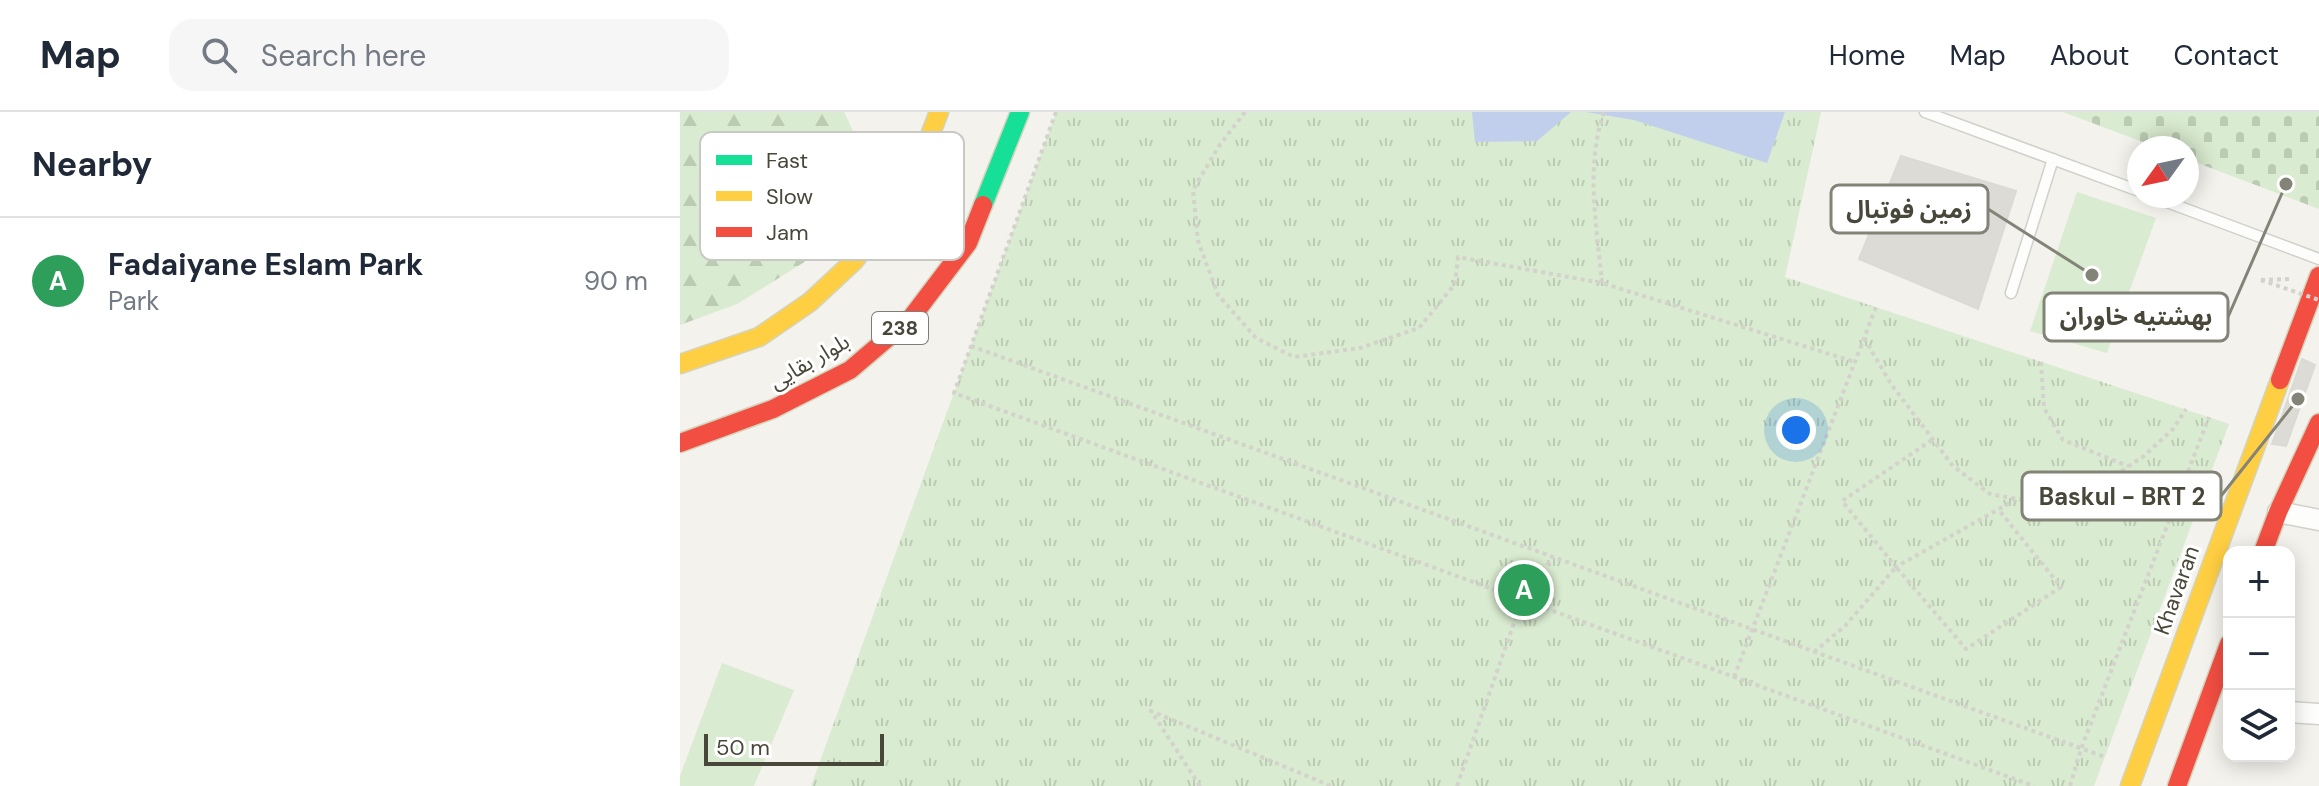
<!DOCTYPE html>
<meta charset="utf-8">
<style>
:root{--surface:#fff;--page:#f6f6f7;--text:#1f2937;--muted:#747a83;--line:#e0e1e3;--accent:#0b8043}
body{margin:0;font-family:"DM Sans","Noto Sans Arabic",sans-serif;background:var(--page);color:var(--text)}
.controls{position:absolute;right:24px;bottom:24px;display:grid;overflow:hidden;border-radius:16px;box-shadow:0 4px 20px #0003}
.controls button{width:72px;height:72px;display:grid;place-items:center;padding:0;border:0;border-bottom:2px solid var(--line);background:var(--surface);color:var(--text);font:40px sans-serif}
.compass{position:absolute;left:1447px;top:24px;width:72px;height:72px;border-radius:50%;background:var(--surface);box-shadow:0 4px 20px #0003;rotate:237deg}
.scale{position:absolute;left:24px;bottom:20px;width:180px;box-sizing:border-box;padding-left:8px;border:4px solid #494739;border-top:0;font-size:22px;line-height:28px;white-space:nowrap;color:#494739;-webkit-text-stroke:6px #fff;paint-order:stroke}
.you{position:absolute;left:1116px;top:318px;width:28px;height:28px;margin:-20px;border:6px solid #fff;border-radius:50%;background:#1a73e8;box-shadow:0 0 0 12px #1a73e833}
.badge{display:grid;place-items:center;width:52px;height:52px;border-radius:50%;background:var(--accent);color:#fff;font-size:26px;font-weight:700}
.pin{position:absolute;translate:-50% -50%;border:4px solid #fff;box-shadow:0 2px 8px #0006}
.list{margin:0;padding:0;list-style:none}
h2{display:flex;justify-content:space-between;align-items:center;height:104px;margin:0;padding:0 32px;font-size:34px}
h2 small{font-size:26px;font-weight:400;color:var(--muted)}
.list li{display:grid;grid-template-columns:52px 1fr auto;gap:24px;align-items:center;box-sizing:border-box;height:128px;padding:0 32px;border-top:2px solid var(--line)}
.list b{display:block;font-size:30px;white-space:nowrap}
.list p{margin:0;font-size:26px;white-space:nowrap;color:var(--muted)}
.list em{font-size:26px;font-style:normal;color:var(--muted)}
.icon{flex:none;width:44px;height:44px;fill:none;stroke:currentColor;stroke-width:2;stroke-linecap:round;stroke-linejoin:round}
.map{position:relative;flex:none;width:1639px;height:674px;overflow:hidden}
header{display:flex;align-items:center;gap:48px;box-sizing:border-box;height:112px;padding:0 40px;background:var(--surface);border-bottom:2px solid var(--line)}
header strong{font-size:38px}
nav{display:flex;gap:44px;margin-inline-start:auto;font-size:28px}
.search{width:560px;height:72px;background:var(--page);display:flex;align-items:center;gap:20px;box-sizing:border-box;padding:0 28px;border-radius:24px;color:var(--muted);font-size:30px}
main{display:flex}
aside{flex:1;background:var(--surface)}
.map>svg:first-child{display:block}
</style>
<header>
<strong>Map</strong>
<div class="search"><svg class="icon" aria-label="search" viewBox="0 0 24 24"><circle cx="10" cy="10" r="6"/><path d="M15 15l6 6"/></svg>Search here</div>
<nav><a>Home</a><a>Map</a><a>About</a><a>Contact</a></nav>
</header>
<main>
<aside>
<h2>Nearby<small></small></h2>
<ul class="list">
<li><span class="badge" style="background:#2e9e5b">A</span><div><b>Fadaiyane Eslam Park</b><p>Park</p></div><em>90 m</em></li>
</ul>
</aside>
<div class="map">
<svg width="1639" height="674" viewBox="0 0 1639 674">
<defs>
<pattern id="forest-firs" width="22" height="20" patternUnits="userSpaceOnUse" patternTransform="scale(2)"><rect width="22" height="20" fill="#d9ebd0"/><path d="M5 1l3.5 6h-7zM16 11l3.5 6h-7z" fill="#bccbb3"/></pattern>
<pattern id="cemetery-stones" width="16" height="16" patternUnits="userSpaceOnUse" patternTransform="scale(2)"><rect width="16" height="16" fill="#d9ebd0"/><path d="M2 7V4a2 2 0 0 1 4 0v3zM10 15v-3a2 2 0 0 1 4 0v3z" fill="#bccbb3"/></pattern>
<pattern id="park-tufts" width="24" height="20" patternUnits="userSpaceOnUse" patternTransform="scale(2)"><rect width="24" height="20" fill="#d9ebd0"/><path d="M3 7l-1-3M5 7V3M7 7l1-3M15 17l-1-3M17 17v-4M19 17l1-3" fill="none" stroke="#bccbb3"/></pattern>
</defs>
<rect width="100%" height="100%" fill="#f3f2ed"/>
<g fill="#d9ebd0">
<polygon points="1397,80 1476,106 1427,241 1350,219"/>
<polygon points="42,551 114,578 74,674 0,674 0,664"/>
</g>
<polygon fill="url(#forest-firs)" points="0,0 164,0 194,63 134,144 57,192 0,213"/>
<polygon fill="url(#cemetery-stones)" points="1383,0 1639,0 1639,97 1507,47 1507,36 1479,36"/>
<polygon fill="url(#park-tufts)" points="376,0 1141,0 1105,165 1549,312 1414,674 131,674"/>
<g fill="#c2cfec">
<polygon points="792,0 891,0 857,29 795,30"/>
<polygon points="906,0 1105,0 1087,51 954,8"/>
</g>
<g fill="#dcdbd6" stroke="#dbdad3" stroke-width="2">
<polygon points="1221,44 1336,79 1298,197 1179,147"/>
<polygon points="1622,247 1635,253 1606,334 1592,332"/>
</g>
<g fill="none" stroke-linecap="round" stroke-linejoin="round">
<g stroke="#d1d0cb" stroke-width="13">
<g id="lane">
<polyline points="1245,0 1459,79"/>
<polyline points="1471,84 1639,147"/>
<polyline points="1331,181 1373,47"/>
</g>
</g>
<g stroke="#d1d0cb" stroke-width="23">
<g id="street">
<polyline points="1598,400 1639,408"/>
<polyline points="1609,600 1639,602"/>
</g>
</g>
<g stroke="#d4d3bc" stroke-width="21">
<polyline id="fast" points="303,93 340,0"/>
</g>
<g stroke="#d4d3bc" stroke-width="21">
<g id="slow">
<polyline points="0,252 79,225 130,190 174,149 229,78 259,0"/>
<polyline points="1450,674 1600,268"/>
</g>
</g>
<g stroke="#d4d3bc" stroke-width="21">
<g id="jam">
<polyline points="1600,268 1639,164"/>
<polyline points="0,331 93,297 170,258 231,206 288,131 303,93"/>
<polyline points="1583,440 1598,400 1639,311"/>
<polyline points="1497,674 1549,532"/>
</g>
</g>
<g stroke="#d3d2cb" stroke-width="4" stroke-dasharray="4 4" stroke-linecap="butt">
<polyline points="376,0 274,281 1354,674"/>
<polyline points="565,0 539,34 513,78 518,129 538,183 576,226 614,245 680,236 739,216 775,172 778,145 922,171 1175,250"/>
<polyline points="1581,168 1609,167"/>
<path d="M922 171C917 116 905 54 924 0"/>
<polyline points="1184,226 1211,272 1273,354 1310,382 1376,394 1419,374 1464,344 1493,317 1506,297"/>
<polyline points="291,234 1425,645"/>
<polyline points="1361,250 1364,296 1383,328 1448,354"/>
<polyline points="1252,328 1162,389 1216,455 1335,388"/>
<polyline points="1134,540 1165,514 1216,455 1286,537 1381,475 1318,397"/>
<polyline points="1054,565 1196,195"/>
<polyline points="520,674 471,599 651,674"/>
<polyline points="777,674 842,488 873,445"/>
<polyline points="1390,674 1401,637 1529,305"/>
</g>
<use href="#lane" stroke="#fdfdfc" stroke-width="10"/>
<use href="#street" stroke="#fdfdfc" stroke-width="20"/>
<use href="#fast" stroke="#16e098" stroke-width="18"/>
<use href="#slow" stroke="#ffcf43" stroke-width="18"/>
<use href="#jam" stroke="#f24e42" stroke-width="18"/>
<polyline stroke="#d3d2cb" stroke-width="4" stroke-dasharray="4 4" stroke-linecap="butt" points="1581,168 1639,188"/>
</g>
<g text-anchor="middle" stroke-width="6" stroke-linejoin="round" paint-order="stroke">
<rect fill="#fff" stroke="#807e74" stroke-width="2" x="192" y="200" width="56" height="32" rx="6"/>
<g font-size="20" font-weight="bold" fill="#494739">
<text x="220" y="223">238</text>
</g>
<g font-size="22" fill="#494739" stroke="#fff">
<text transform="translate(129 249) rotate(-30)" y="8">بلوار بقایی</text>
<text transform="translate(1496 478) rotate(-70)" y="8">Khavaran</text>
</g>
</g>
<rect x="20" y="20" width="264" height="128" rx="12" fill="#fff" stroke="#c8c8c4" stroke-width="2"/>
<rect x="36" y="43" width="36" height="10" fill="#16e098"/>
<rect x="36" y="79" width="36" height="10" fill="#ffcf43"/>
<rect x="36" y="115" width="36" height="10" fill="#f24e42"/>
<g font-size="22" fill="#494739">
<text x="86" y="56">Fast</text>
<text x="86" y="92">Slow</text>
<text x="86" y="128">Jam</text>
</g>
<path fill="none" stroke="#848378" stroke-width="3" d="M1412 163L1308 97M1606 72L1548 205M1618 287L1541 384"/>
<g fill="#848378" stroke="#fff" stroke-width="3">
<circle cx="1412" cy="163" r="8"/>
<circle cx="1606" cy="72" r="8"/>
<circle cx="1618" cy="287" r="8"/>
</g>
<g fill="#fff" stroke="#848378" stroke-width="3">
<rect x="1151" y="73" width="157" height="48" rx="8"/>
<rect x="1364" y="181" width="184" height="48" rx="8"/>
<rect x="1342" y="360" width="199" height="48" rx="8"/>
</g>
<g font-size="24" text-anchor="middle" font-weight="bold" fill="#494739">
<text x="1229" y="106">زمین فوتبال</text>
<text x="1456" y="213">بهشتیه خاوران</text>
<text x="1442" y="393">Baskul - BRT 2</text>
</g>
</svg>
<div class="controls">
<button>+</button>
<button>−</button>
<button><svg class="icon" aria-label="layers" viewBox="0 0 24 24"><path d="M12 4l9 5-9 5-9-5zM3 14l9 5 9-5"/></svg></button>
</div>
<svg class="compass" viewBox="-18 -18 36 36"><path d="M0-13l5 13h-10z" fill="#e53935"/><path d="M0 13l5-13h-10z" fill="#747a83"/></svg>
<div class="scale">50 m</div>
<div class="you"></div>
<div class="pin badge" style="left:844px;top:478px;background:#2e9e5b">A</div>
</div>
</main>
